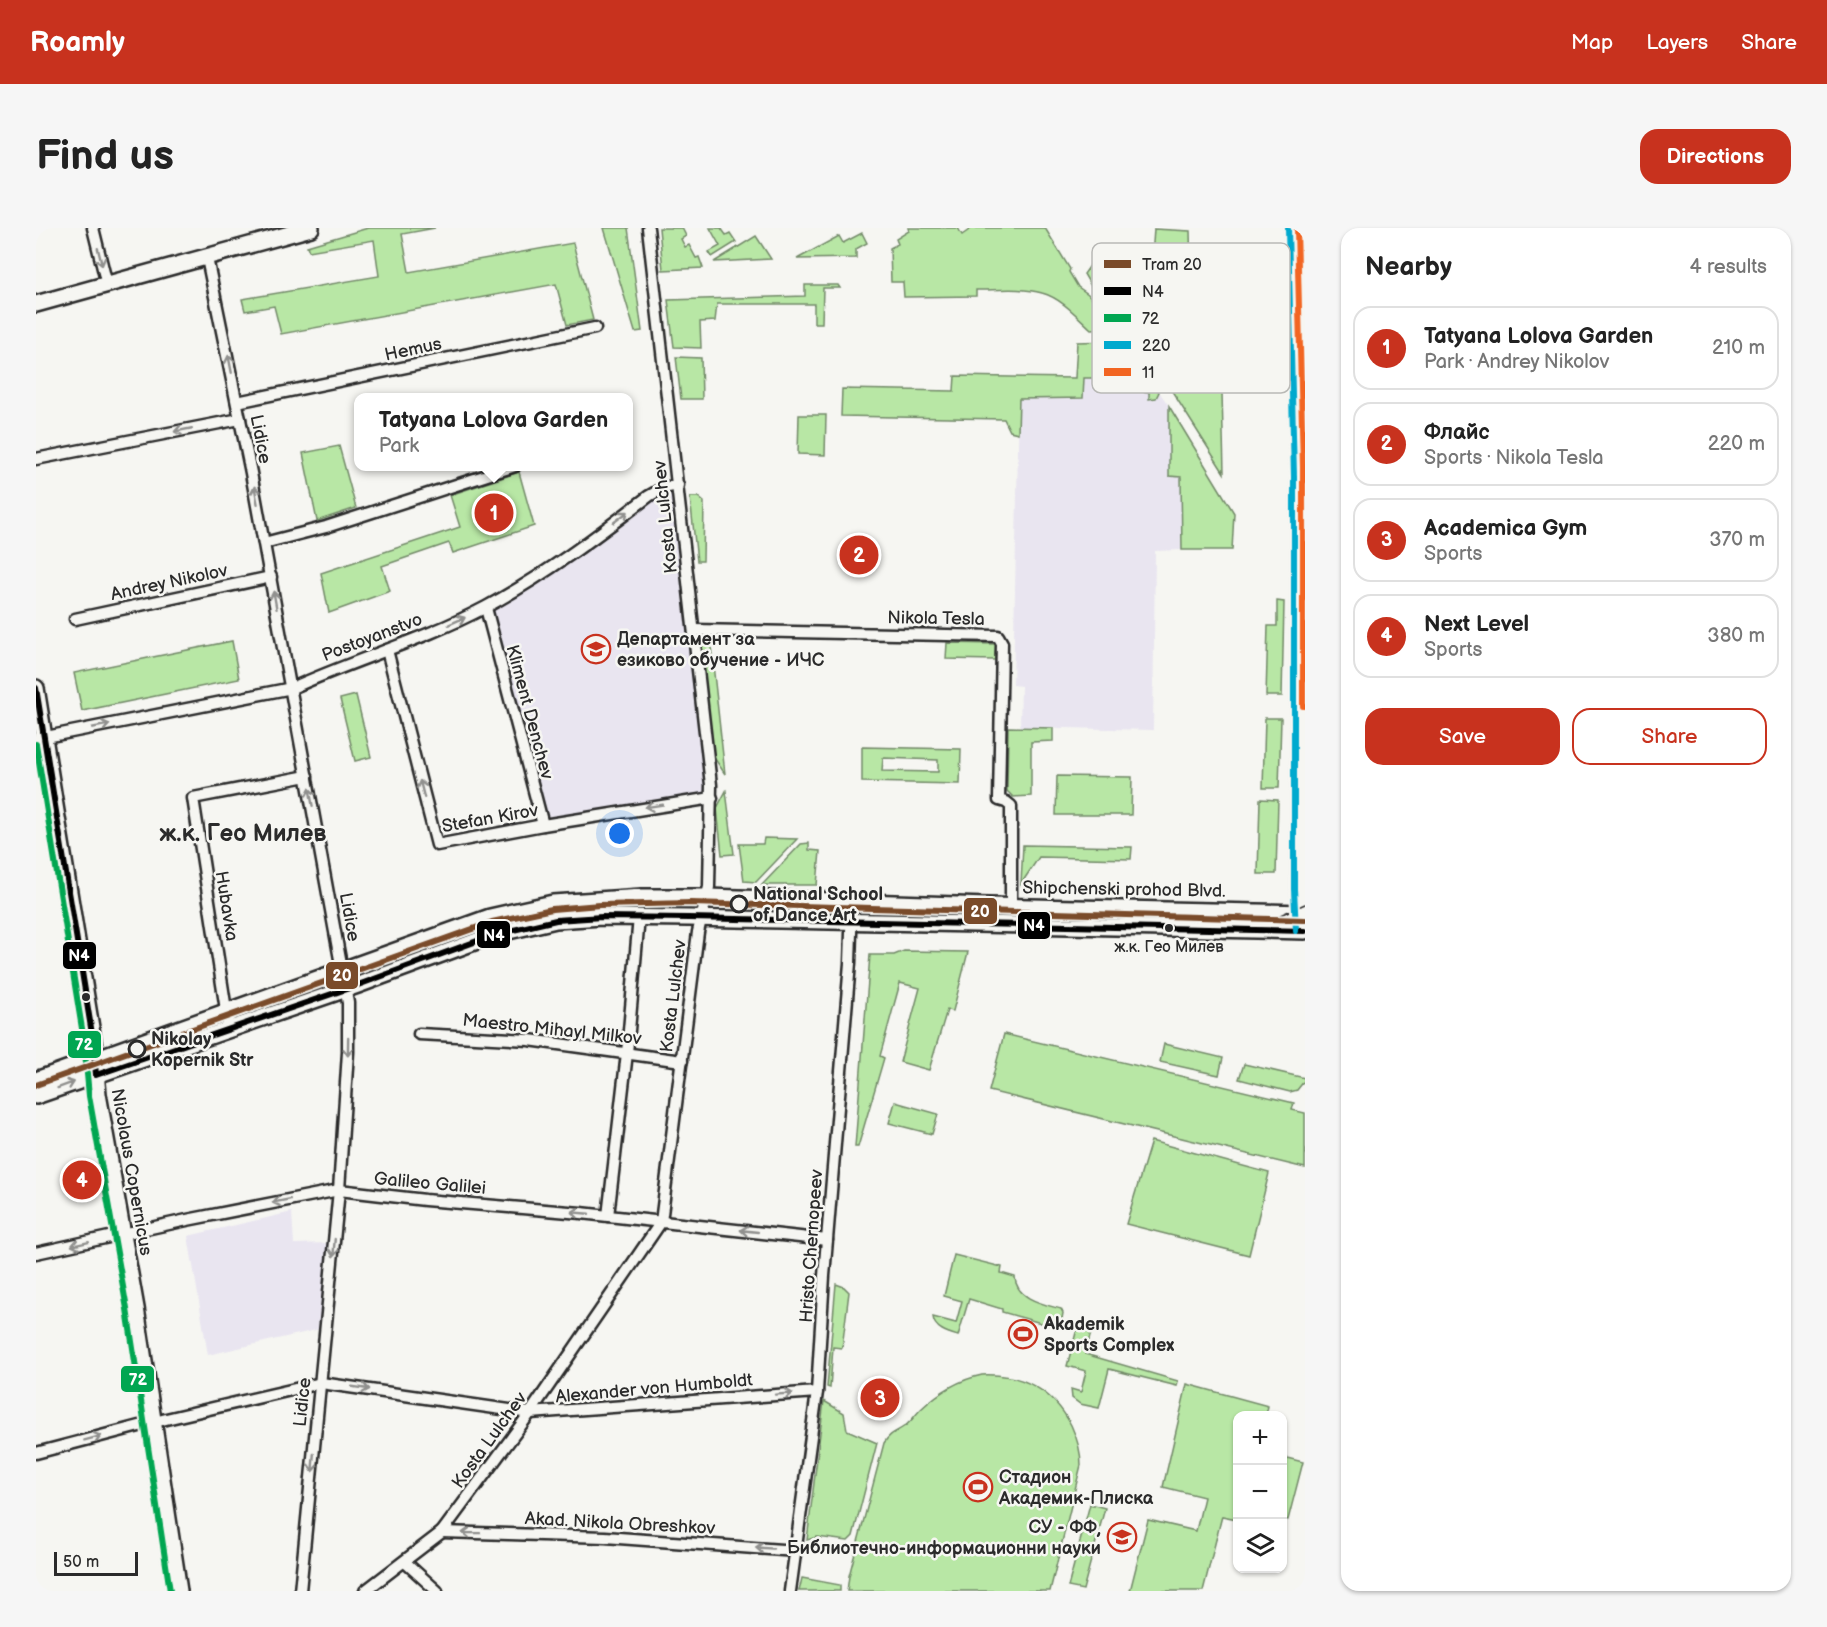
<!DOCTYPE html>
<meta charset="utf-8">
<style>
:root{--surface:#fff;--page:#f6f6f6;--text:#222;--muted:#767676;--line:#e0e0e0;--accent:#c8321e}
body{margin:0;font-family:"Balsamiq Sans",sans-serif;background:var(--page);color:var(--text)}
.controls{position:absolute;right:18px;bottom:18px;display:grid;overflow:hidden;border-radius:12px;box-shadow:0 2px 4px #0004}
.controls button{width:54px;height:54px;display:grid;place-items:center;padding:0;border:0;border-bottom:2px solid var(--line);background:var(--surface);color:var(--text);font:30px sans-serif}
.scale{position:absolute;left:18px;bottom:15px;width:84px;box-sizing:border-box;padding-left:6px;border:3px solid #2b2b2b;border-top:0;font-size:16px;line-height:21px;white-space:nowrap;color:#2b2b2b;-webkit-text-stroke:4px #f6f6f2;paint-order:stroke}
.you{position:absolute;left:584px;top:606px;width:21px;height:21px;margin:-15px;border:4px solid #fff;border-radius:50%;background:#1a73e8;box-shadow:0 0 0 9px #1a73e833}
.badge{display:grid;place-items:center;width:39px;height:39px;border-radius:50%;background:var(--accent);color:#fff;font-size:20px;font-weight:700}
.pin{position:absolute;translate:-50% -50%;border:3px solid #fff;box-shadow:0 2px 6px #0006}
.popup{position:absolute;left:318px;top:165px;width:279px;height:78px;box-sizing:border-box;display:grid;place-content:center;border-radius:12px;background:var(--surface);filter:drop-shadow(0 2px 4px #0005);font-size:20px;white-space:nowrap;color:var(--muted)}
.popup b{font-size:22px;color:var(--text)}
.popup::after{content:'';position:absolute;left:50%;top:100%;margin-left:-12px;border:12px solid transparent;border-top-color:var(--surface)}
.list{margin:0;padding:0;list-style:none}
h2{display:flex;justify-content:space-between;align-items:center;height:78px;margin:0;padding:0 24px;font-size:26px}
h2 small{font-size:20px;font-weight:400;color:var(--muted)}
.list li{display:grid;grid-template-columns:39px 1fr auto;gap:18px;align-items:center;box-sizing:border-box;height:84px;margin:0 12px 12px;padding:0 12px;border:2px solid var(--line);border-radius:18px}
.list b{display:block;font-size:22px;white-space:nowrap}
.list p{margin:0;font-size:20px;white-space:nowrap;color:var(--muted)}
.list em{font-size:20px;font-style:normal;color:var(--muted)}
.actions{display:flex;gap:12px;padding:18px 24px}
.actions a{flex:1;padding:14px 0;border:2px solid var(--accent);border-radius:18px;text-align:center;font-size:21px;color:var(--accent)}
.actions .main{background:var(--accent);color:#fff}
.icon{flex:none;width:33px;height:33px;fill:none;stroke:currentColor;stroke-width:2;stroke-linecap:round;stroke-linejoin:round}
.map{position:relative;flex:none;width:1269px;height:1363px;overflow:hidden;border-radius:18px}
header{display:flex;align-items:center;gap:36px;box-sizing:border-box;height:84px;padding:0 30px;background:var(--accent);color:#fff}
header strong{font-size:28px}
nav{display:flex;gap:33px;margin-inline-start:auto;font-size:21px}
.intro{display:flex;align-items:center;justify-content:space-between;box-sizing:border-box;height:144px;padding:0 36px}
h1{margin:0;font-size:42px}
.button{padding:15px 27px;border-radius:18px;background:var(--accent);color:#fff;font-size:21px;font-weight:700}
main{display:flex;gap:36px;padding:0 36px}
aside{flex:1;background:var(--surface);border-radius:18px;box-shadow:0 2px 4px #0004}
.map>svg:first-child{display:block}
</style>
<header>
<strong>Roamly</strong>
<nav><a>Map</a><a>Layers</a><a>Share</a></nav>
</header>
<div class="intro"><h1>Find us</h1><a class="button">Directions</a></div>
<main>
<div class="map">
<svg width="1269" height="1363" viewBox="0 0 1269 1363">
<rect width="100%" height="100%" fill="#f6f6f2"/>
<filter id="ink" filterUnits="userSpaceOnUse"><feTurbulence type="fractalNoise" baseFrequency=".0167" numOctaves="2"/><feDisplacementMap in="SourceGraphic" scale="12" xChannelSelector="R" yChannelSelector="G"/><feConvolveMatrix kernelMatrix="1 2 1 2 8 2 1 2 1" color-interpolation-filters="sRGB"/></filter>
<g filter="url(#ink)">
<g fill="#e9e5f0">
<polygon points="1077,113 1092,119 1133,178 1133,248 1145,249 1146,322 1119,323 1117,502 984,499 985,458 977,457 983,171 1047,170 1048,150 1060,122"/>
<polygon points="642,257 676,570 507,597 450,380 588,287"/>
<polygon points="256,984 258,1016 294,1015 284,1101 172,1127 152,1008"/>
</g>
<g fill="#b8e7a5" stroke="#728968" stroke-width="1.5" fill-rule="evenodd">
<polygon points="332,0 399,0 366,6 373,44 537,15 557,92 531,97 520,56 245,106 238,78 209,83 206,71 343,48 338,12 273,23 271,18"/>
<polygon points="568,0 592,0 606,103 599,104"/>
<polygon points="623,0 646,0 650,8 645,11 649,19 653,17 660,30 663,29 667,40 627,42"/>
<polygon points="674,0 685,0 690,7 694,5 700,14 676,29 673,24 684,18"/>
<path d="M872 0H922L926 7 936 0H1009L1034 41 1033 44 1042 59 1052 66 1074 93 1076 97 1073 100 1055 101C1041 88 1025 70 1006 65 986 59 961 62 940 62V68L868 69 867 54H855L854 20 862 16 860 11 873 3Z"/>
<polygon points="1118,1 1154,3 1155,44 1115,43"/>
<polygon points="826,5 831,15 820,21 820,30 761,31 803,8 807,15"/>
<polygon points="720,8 735,31 678,34"/>
<polygon points="1095,28 1100,35 1093,92 1088,96 1055,58 1048,46 1055,36 1061,45 1083,30"/>
<polygon points="769,57 802,57 804,60 787,60 786,95 778,95 778,76 681,76 679,93 664,94 665,120 638,119 632,72 769,68"/>
<polygon points="1111,97 1137,98 1185,125 1188,245 1101,108"/>
<polygon points="1077,113 1092,119 1123,164 1120,170 1113,171 1113,164 1106,163 1106,151 1097,150 1097,133 1088,133 1087,150 1072,150 1072,133 1062,133 1062,150 1048,150 1047,170 983,171 982,205 974,203 968,191 805,188 806,161 918,163 919,148 1039,150 1041,114"/>
<polygon points="640,129 665,130 666,171 645,171"/>
<polygon points="1133,178 1198,285 1196,322 1146,322 1145,249 1133,248"/>
<polygon points="763,187 790,187 789,227 762,226"/>
<polygon points="303,218 320,280 281,293 267,225"/>
<polygon points="483,244 498,298 417,325 413,315 346,338 354,363 293,385 285,345 424,299 414,267"/>
<polygon points="654,269 662,269 668,274 667,333 661,333"/>
<polygon points="1241,373 1248,374 1246,468 1230,468 1232,398 1241,398"/>
<polygon points="674,409 689,546 677,528 664,418 667,412"/>
<polygon points="196,413 203,451 46,483 38,445"/>
<polygon points="911,415 960,416 959,432 910,431"/>
<polygon points="320,467 335,529 319,533 304,471"/>
<polygon points="1229,490 1245,490 1243,560 1227,560"/>
<polygon points="972,499 1017,500 1017,513 995,514 995,568 977,569 971,563"/>
<path d="M826 519 925 521 924 556 826 554ZM847 530 902 532V544L846 543Z"/>
<polygon points="1021,548 1096,549 1095,587 1020,587"/>
<polygon points="690,563 698,626 686,627 681,580"/>
<polygon points="1224,571 1242,572 1240,646 1222,646"/>
<polygon points="728,610 761,611 720,654 708,653 703,616 727,616"/>
<polygon points="773,615 773,622 784,623 781,657 726,657 765,616"/>
<polygon points="987,617 1096,619 1095,631 1003,629 985,656"/>
<polygon points="868,723 932,724 917,783 911,782 893,842 864,834 884,760 864,755 844,828 848,830 822,919 819,919 834,727 858,727"/>
<polygon points="968,806 1258,875 1256,882 1269,885 1269,940 953,863"/>
<polygon points="1128,816 1187,830 1183,847 1124,834"/>
<polygon points="1208,836 1269,850 1269,852 1261,862 1254,864 1203,851"/>
<polygon points="859,874 902,886 896,906 853,895"/>
<polygon points="1115,913 1233,945 1213,1027 1090,996"/>
<path d="M918 1027 966 1039 965 1045 979 1049C980 1071 1007 1076 1025 1081L1027 1085 1025 1096 1017 1094 1016 1098 966 1084V1081L933 1071 922 1108C912 1105 898 1101 897 1089L920 1095 926 1073 908 1068Z"/>
<polygon points="800,1056 808,1059 813,1064 806,1120 797,1119 794,1160 791,1159"/>
<polygon points="1041,1101 1055,1105 1049,1126 1142,1153 1141,1158 1073,1141 1063,1180 1044,1176 1036,1170 1035,1161 1045,1164 1050,1143 1031,1138"/>
<path d="M946 1147C985 1145 1017 1162 1035 1197 1041 1210 1045 1223 1045 1237L1014 1363H811L813 1348 848 1215C855 1204 859 1205 869 1198 875 1194 880 1186 885 1181 903 1164 922 1152 946 1147Z"/>
<polygon points="1151,1156 1232,1178 1230,1187 1202,1188 1201,1291 1186,1288 1167,1363 1094,1363 1112,1292 1160,1303 1168,1269 1127,1259"/>
<polygon points="788,1173 808,1185 811,1202 841,1215 817,1308 812,1313 781,1309 771,1312"/>
<polygon points="1247,1229 1267,1234 1252,1292 1247,1291"/>
<polygon points="1054,1276 1069,1280 1047,1362 1032,1359"/>
<polygon points="766,1350 804,1357 804,1363 763,1363"/>
</g>
<g fill="none" stroke-linecap="round" stroke-linejoin="round">
<g stroke="#2b2b2b" stroke-width="15">
<g id="street">
<polyline points="57,0 71,57"/>
<polyline points="171,30 215,245 312,775 312,824 303,962 264,1363"/>
<polyline points="201,174 559,100"/>
<polyline points="0,231 204,191"/>
<polyline points="228,315 290,299 479,238"/>
<polyline points="450,380 507,597"/>
<polyline points="39,391 235,349"/>
<polyline points="658,402 962,408 966,415 963,572 970,574 975,578 975,679"/>
<polyline points="351,422 401,617 507,597 676,570"/>
<path d="M0 511 256 460C320 431 388 412 450 379 508 348 561 308 613 268L627 260 642 257"/>
<polyline points="193,801 157,570 271,548"/>
<polyline points="383,806 493,812 646,833"/>
<polyline points="572,988 591,825 603,689"/>
<polyline points="0,1025 151,992 303,962 389,972 545,985 791,1012"/>
<polyline points="0,1225 130,1191 285,1155 494,1185 781,1164"/>
<polyline points="406,1304 569,1309 760,1323"/>
<polyline points="369,1334 401,1363"/>
<polyline points="329,1363 406,1304 494,1185 625,994 662,704 673,659 675,557 612,0"/>
<polyline points="754,1363 781,1164 788,1048 814,735 816,674"/>
</g>
</g>
<g stroke="#2b2b2b" stroke-width="20">
<g id="secondary">
<polyline points="1261,0 1265,101 1268,307 1267,693"/>
<polyline points="0,76 275,0"/>
<polyline points="0,460 57,812 62,866 100,1080 143,1363"/>
<polyline points="0,852 454,689 517,675 606,669 671,669 952,678 1269,685"/>
<polyline points="0,868 322,757 460,706 520,692 566,689 653,690 1269,703"/>
</g>
</g>
<use href="#street" stroke="#f6f6f2" stroke-width="10"/>
<use href="#secondary" stroke="#f6f6f2" stroke-width="15"/>
<polyline stroke="#2b2b2b" stroke-width="1.5" points="1235,691 1269,676"/>
<g stroke="#f6f6f2" stroke-width="10">
<polyline id="bus-1" points="0,460 57,812 60,847 322,757 460,706 520,692 566,689 653,690 1269,703"/>
</g>
<g stroke="#f6f6f2" stroke-width="10">
<polyline id="bus-2" points="0,516 48,813 53,868 91,1081 134,1363"/>
</g>
<g stroke="#f6f6f2" stroke-width="10">
<polyline id="bus-3" points="1252,0 1258,248 1258,661 1260,703"/>
</g>
<g stroke="#f6f6f2" stroke-width="10">
<polyline id="bus-4" points="1261,0 1267,239 1267,478 1269,478"/>
</g>
<use href="#bus-1" stroke="#000" stroke-width="6"/>
<use href="#bus-2" stroke="#00a651" stroke-width="6"/>
<use href="#bus-3" stroke="#00a9ce" stroke-width="6"/>
<use href="#bus-4" stroke="#f26522" stroke-width="6"/>
<g stroke="#f6f6f2" stroke-width="10">
<polyline id="tram-1" points="0,857 456,694 516,681 564,677 655,675 1269,692"/>
</g>
<use href="#tram-1" stroke="#7a4b2a" stroke-width="6"/>
</g>
<defs><path id="oneway-shaft" d="M-6 0H5M1.5-3L5.5 0L1.5 3" fill="none" stroke-width="1.6" stroke-linecap="round" stroke-linejoin="round" transform="scale(1.5)"/></defs>
<g stroke="#90908e">
<use href="#oneway-shaft" transform="translate(64 29) rotate(76)"/>
<use href="#oneway-shaft" transform="translate(194 136) rotate(-101)"/>
<use href="#oneway-shaft" transform="translate(147 202) rotate(169)"/>
<use href="#oneway-shaft" transform="translate(220 267) rotate(-100)"/>
<use href="#oneway-shaft" transform="translate(585 289) rotate(-37)"/>
<use href="#oneway-shaft" transform="translate(239 372) rotate(-100)"/>
<use href="#oneway-shaft" transform="translate(421 393) rotate(-24)"/>
<use href="#oneway-shaft" transform="translate(65 498) rotate(-11)"/>
<use href="#oneway-shaft" transform="translate(386 561) rotate(-104)"/>
<use href="#oneway-shaft" transform="translate(275 569) rotate(-100)"/>
<use href="#oneway-shaft" transform="translate(618 578) rotate(171)"/>
<use href="#oneway-shaft" transform="translate(312 819) rotate(91)"/>
<use href="#oneway-shaft" transform="translate(30 857) rotate(-20)"/>
<use href="#oneway-shaft" transform="translate(245 973) rotate(169)"/>
<use href="#oneway-shaft" transform="translate(544 985) rotate(-175)"/>
<use href="#oneway-shaft" transform="translate(713 1003) rotate(-174)"/>
<use href="#oneway-shaft" transform="translate(44 1016) rotate(168)"/>
<use href="#oneway-shaft" transform="translate(298 1020) rotate(95)"/>
<use href="#oneway-shaft" transform="translate(325 1160) rotate(8)"/>
<use href="#oneway-shaft" transform="translate(748 1166) rotate(-4)"/>
<use href="#oneway-shaft" transform="translate(57 1210) rotate(-15)"/>
<use href="#oneway-shaft" transform="translate(277 1235) rotate(95)"/>
<use href="#oneway-shaft" transform="translate(435 1305) rotate(-179)"/>
<use href="#oneway-shaft" transform="translate(728 1320) rotate(-176)"/>
</g>
</g>
<defs>
<g id="university-ring" transform="scale(1.5)"><circle r="9.5" fill="#f6f6f2" stroke="#c8321e" stroke-width="1.5"/><path d="M0-5L7-2L0 1L-7-2ZM-4 1L0 2.5L4 1V4Q0 6-4 4Z" fill="#c8321e"/></g>
<g id="stadium-ring" transform="scale(1.5)"><circle r="9.5" fill="#f6f6f2" stroke="#c8321e" stroke-width="1.5"/><path d="M0-5a6.5 5 0 1 0 0 10a6.5 5 0 1 0 0-10ZM-3.5-1.8h7v3.6h-7Z" fill="#c8321e"/></g>
</defs>
<g fill-rule="evenodd">
<use href="#university-ring" x="560" y="421"/>
<use href="#stadium-ring" x="987" y="1106"/>
<use href="#stadium-ring" x="942" y="1259"/>
<use href="#university-ring" x="1086" y="1309"/>
</g>
<g fill="#f6f6f2" stroke="#2b2b2b" stroke-width="3">
<circle cx="703" cy="676" r="8"/>
<circle cx="101" cy="821" r="8"/>
</g>
<g fill="#2b2b2b" stroke="#f6f6f2" stroke-width="2">
<circle cx="1133" cy="700" r="5"/>
<circle cx="50" cy="769" r="5"/>
</g>
<g text-anchor="middle" stroke-width="5" stroke-linejoin="round" paint-order="stroke">
<g font-size="16" fill="#2b2b2b" stroke="#f6f6f2">
<text x="1133" y="724">ж.к. Гео Милев</text>
</g>
<g font-size="18" fill="#2b2b2b" stroke="#f6f6f2">
<text transform="translate(377 121) rotate(-12)" y="6">Hemus</text>
<text transform="translate(225 211) rotate(79)" y="6">Lidice</text>
<text transform="translate(629 289) rotate(-96)" y="6">Kosta Lulchev</text>
<text transform="translate(133 354) rotate(-12)" y="6">Andrey Nikolov</text>
<text transform="translate(900 390) rotate(1)" y="6">Nikola Tesla</text>
<text transform="translate(336 409) rotate(-21)" y="6">Postoyanstvo</text>
<text transform="translate(494 484) rotate(75)" y="6">Kliment Denchev</text>
<text transform="translate(454 590) rotate(-10)" y="6">Stefan Kirov</text>
<text transform="translate(1088 661) rotate(1)" y="6">Shipchenski prohod Blvd.</text>
<text transform="translate(191 678) rotate(81)" y="6">Hubavka</text>
<text transform="translate(314 689) rotate(80)" y="6">Lidice</text>
<text transform="translate(637 768) rotate(-83)" y="6">Kosta Lulchev</text>
<text transform="translate(516 801) rotate(6)" y="6">Maestro Mihayl Milkov</text>
<text transform="translate(96 944) rotate(80)" y="6">Nicolaus Copernicus</text>
<text transform="translate(394 955) rotate(5)" y="6">Galileo Galilei</text>
<text transform="translate(775 1018) rotate(-86)" y="6">Hristo Chernopeev</text>
<text transform="translate(618 1160) rotate(-5)" y="6">Alexander von Humboldt</text>
<text transform="translate(266 1174) rotate(-84)" y="6">Lidice</text>
<text transform="translate(453 1212) rotate(-54)" y="6">Kosta Lulchev</text>
<text transform="translate(584 1295) rotate(3)" y="6">Akad. Nikola Obreshkov</text>
</g>
<g font-size="18" font-weight="bold" fill="#2b2b2b" stroke="#f6f6f2" text-anchor="start">
<text x="581" y="417">Департамент за<tspan x="581" dy="21">езиково обучение - ИЧС</tspan></text>
<text x="1008" y="1102">Akademik<tspan x="1008" dy="21">Sports Complex</tspan></text>
<text x="963" y="1255">Стадион<tspan x="963" dy="21">Академик-Плиска</tspan></text>
<text x="1065" y="1305" text-anchor="end">СУ - ФФ,<tspan x="1065" dy="21">Библиотечно-информационни науки</tspan></text>
</g>
<g font-size="18" font-weight="bold" fill="#2b2b2b" stroke="#f6f6f2" text-anchor="start">
<text x="717" y="672">National School<tspan x="717" dy="21">of Dance Art</tspan></text>
<text x="115" y="817">Nikolay<tspan x="115" dy="21">Kopernik Str</tspan></text>
</g>
<g font-size="24" font-weight="bold" fill="#2b2b2b" stroke="#f6f6f2">
<text x="207" y="613">ж.к. Гео Милев</text>
</g>
</g>
<rect x="1056" y="15" width="198" height="150" rx="9" fill="#f6f6f2" stroke="#b9b9b6" stroke-width="1.5"/>
<rect x="1068" y="32" width="27" height="8" fill="#7a4b2a"/>
<rect x="1068" y="59" width="27" height="8" fill="#000"/>
<rect x="1068" y="86" width="27" height="8" fill="#00a651"/>
<rect x="1068" y="113" width="27" height="8" fill="#00a9ce"/>
<rect x="1068" y="140" width="27" height="8" fill="#f26522"/>
<g font-size="16" fill="#2b2b2b">
<text x="1106" y="42">Tram 20</text>
<text x="1106" y="69">N4</text>
<text x="1106" y="96">72</text>
<text x="1106" y="123">220</text>
<text x="1106" y="150">11</text>
</g>
<g stroke="#f6f6f2" stroke-width="2">
<rect x="927" y="669" width="35" height="28" rx="6" fill="#7a4b2a"/>
<rect x="981" y="683" width="34" height="29" rx="6" fill="#000"/>
<rect x="440" y="692" width="35" height="29" rx="6" fill="#000"/>
<rect x="26" y="713" width="35" height="29" rx="6" fill="#000"/>
<rect x="289" y="733" width="34" height="29" rx="6" fill="#7a4b2a"/>
<rect x="31" y="802" width="35" height="29" rx="6" fill="#00a651"/>
<rect x="84" y="1137" width="35" height="28" rx="6" fill="#00a651"/>
</g>
<g font-size="16" text-anchor="middle" font-weight="bold" fill="#fff">
<text x="944" y="689">20</text>
<text x="998" y="703">N4</text>
<text x="458" y="713">N4</text>
<text x="43" y="733">N4</text>
<text x="306" y="753">20</text>
<text x="48" y="822">72</text>
<text x="102" y="1157">72</text>
</g>
</svg>
<div class="controls">
<button>+</button>
<button>−</button>
<button><svg class="icon" aria-label="layers" viewBox="0 0 24 24"><path d="M12 4l9 5-9 5-9-5zM3 14l9 5 9-5"/></svg></button>
</div>
<div class="scale">50 m</div>
<div class="you"></div>
<div class="pin badge" style="left:458px;top:285px">1</div>
<div class="popup"><b>Tatyana Lolova Garden</b>Park</div>
<div class="pin badge" style="left:823px;top:327px">2</div>
<div class="pin badge" style="left:844px;top:1170px">3</div>
<div class="pin badge" style="left:46px;top:952px">4</div>
</div>
<aside>
<h2>Nearby<small>4 results</small></h2>
<ul class="list">
<li><span class="badge">1</span><div><b>Tatyana Lolova Garden</b><p>Park · Andrey Nikolov</p></div><em>210 m</em></li>
<li><span class="badge">2</span><div><b>Флайс</b><p>Sports · Nikola Tesla</p></div><em>220 m</em></li>
<li><span class="badge">3</span><div><b>Academica Gym</b><p>Sports</p></div><em>370 m</em></li>
<li><span class="badge">4</span><div><b>Next Level</b><p>Sports</p></div><em>380 m</em></li>
</ul>
<div class="actions"><a class="main">Save</a><a>Share</a></div>
</aside>
</main>
